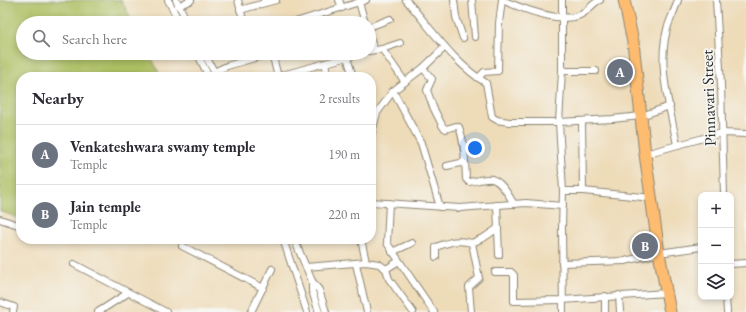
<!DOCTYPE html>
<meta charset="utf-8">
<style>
:root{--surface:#fff;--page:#f7f7f7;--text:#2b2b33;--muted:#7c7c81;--line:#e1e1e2;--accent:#d93025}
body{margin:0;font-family:"EB Garamond",serif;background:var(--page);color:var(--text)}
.controls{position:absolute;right:12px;bottom:12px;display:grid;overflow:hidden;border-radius:8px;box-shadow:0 2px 6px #0003}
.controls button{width:36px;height:36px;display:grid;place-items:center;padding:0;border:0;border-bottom:1px solid var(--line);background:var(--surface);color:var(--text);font:20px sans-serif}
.you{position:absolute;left:475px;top:148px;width:14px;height:14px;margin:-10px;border:3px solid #fff;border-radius:50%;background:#1a73e8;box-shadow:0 0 0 6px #1a73e833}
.badge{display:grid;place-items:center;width:26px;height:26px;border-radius:50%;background:var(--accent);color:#fff;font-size:13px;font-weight:700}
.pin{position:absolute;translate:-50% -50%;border:2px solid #fff;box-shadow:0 1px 4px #0006}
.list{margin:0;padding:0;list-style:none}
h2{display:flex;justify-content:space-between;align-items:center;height:52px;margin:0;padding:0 16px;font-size:17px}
h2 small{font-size:13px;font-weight:400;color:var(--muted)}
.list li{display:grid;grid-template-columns:26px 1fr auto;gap:12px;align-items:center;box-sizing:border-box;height:60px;padding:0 16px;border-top:1px solid var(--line)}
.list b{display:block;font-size:15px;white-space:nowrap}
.list p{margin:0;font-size:13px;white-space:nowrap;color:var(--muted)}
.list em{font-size:13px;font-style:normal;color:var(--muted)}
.icon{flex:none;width:22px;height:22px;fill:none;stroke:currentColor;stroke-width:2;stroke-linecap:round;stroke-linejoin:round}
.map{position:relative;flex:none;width:746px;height:312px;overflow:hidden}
.search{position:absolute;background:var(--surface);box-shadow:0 2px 6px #0003;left:16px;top:16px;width:360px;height:44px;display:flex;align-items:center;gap:10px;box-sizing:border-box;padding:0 14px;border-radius:22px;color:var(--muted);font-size:15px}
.panel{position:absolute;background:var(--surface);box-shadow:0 2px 6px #0003;left:16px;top:72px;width:360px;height:172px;border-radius:16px}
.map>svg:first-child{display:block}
</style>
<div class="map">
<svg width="746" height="312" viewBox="0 0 746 312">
<rect width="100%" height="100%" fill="#f6f6f2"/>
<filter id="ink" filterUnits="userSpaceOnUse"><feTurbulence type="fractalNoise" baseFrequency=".025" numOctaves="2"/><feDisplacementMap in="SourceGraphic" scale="8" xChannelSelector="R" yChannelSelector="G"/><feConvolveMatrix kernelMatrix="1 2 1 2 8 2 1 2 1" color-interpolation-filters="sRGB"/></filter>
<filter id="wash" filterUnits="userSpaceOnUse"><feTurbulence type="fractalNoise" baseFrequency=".012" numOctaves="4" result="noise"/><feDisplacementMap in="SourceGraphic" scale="16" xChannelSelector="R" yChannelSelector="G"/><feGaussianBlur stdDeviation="0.9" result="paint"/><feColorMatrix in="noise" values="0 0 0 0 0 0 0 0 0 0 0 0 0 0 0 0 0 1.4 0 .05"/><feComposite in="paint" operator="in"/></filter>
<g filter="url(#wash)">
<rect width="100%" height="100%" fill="#eedcb9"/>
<polygon fill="#adc063" stroke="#6c7647" points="0,0 121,0 133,23 23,23 23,53 149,53 161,77 21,77 21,219 0,211"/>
</g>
<g filter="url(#ink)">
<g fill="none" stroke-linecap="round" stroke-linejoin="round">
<g stroke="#8c8472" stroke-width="8">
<g id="minor">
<polyline points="168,0 180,23"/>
<polyline points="176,0 188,23"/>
<polyline points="238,0 244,23"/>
<polyline points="264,0 265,3 276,0"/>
<polyline points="339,0 342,8"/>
<path d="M406 0C431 28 453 63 486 83L492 117 497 120 509 122H559L612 119 641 116 670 106"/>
<polyline points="454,0 456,17 463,38"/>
<polyline points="472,0 475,37"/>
<path d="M502 0C521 8 560 24 580 15 588 12 592 3 600 0"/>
<polyline points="562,0 562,71 559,122 563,191 562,228 563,312"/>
<polyline points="716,0 721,85 724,195"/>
<polyline points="359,2 365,23"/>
<polyline points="178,6 191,0"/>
<polyline points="240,10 265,3"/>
<polyline points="292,23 366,0"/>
<polyline points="369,27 390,19"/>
<polyline points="369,35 374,50"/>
<polyline points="382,49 405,82"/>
<polyline points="369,51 382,49 400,43"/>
<polyline points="197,53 209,77"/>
<polyline points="204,53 217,77"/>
<polyline points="272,53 278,77"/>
<polyline points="347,57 353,77"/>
<polyline points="325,63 328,77"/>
<path d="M423 68 432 79 427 90 433 107 443 127 446 129 456 126 459 127C465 143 465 162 466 179L469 182C476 181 486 178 492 179 502 182 509 196 514 204"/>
<polyline points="562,71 596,71"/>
<polyline points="214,72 227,66 272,53"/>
<polyline points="275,77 362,53"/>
<polyline points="478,78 484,72 498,71 499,23 502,0"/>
<polyline points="393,91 421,143 440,207"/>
<polyline points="582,121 583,191"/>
<polyline points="371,136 377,113 393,91 423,68 445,47"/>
<path d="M677 145C670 107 657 67 667 29 670 19 675 10 678 0"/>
<polyline points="645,154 722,133 746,134"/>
<polyline points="447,166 465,162"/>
<polyline points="563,191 583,191 652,198"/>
<polyline points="371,202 460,208 526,203 563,206"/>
<polyline points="389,203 387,243 434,312"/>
<polyline points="497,205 499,255"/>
<polyline points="0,219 21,226"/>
<polyline points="283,239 307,312"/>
<polyline points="294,239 312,281 312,291 319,312"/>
<polyline points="361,239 366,262"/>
<polyline points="182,246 263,288"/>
<polyline points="392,252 412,243"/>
<path d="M436 257V247C450 242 457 239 472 243"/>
<polyline points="562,263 625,261 659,253 701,247"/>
<polyline points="74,264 166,312"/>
<polyline points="356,264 367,312"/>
<polyline points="731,264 746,263"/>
<polyline points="306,267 366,262 379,264 386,269 389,279 413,312"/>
<polyline points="386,269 399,261"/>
<polyline points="495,272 511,272 514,275 514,301 562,300 666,293"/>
<polyline points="312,281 319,290 326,312"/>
<polyline points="619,295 620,312"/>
<polyline points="605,296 605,312"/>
<polyline points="726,297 727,312"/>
<polyline points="0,302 14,307 13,312"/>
<polyline points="98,312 128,293"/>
<polyline points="251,312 272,269"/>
<polyline points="471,312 469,287 479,278 472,243 485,237 498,228"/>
</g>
</g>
<g stroke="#8c8472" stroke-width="13">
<polyline id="trunk" points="624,0 633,42 645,154 659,253 670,312"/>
</g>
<use href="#minor" stroke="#fff" stroke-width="6"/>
<use href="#trunk" stroke="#fdbc70" stroke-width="11"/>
</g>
</g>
<g text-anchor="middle" stroke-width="3.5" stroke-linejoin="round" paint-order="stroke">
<g font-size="16" fill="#2b2b2b" stroke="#f6f6f2">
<text transform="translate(708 98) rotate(-92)" y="6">Pinnavari Street</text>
</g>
</g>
</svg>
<div class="controls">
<button>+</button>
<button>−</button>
<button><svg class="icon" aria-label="layers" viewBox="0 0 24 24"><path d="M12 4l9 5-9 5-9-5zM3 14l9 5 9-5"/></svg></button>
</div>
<div class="you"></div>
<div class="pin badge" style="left:620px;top:72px;background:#6b7280">A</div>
<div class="pin badge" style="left:645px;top:246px;background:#6b7280">B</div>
<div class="search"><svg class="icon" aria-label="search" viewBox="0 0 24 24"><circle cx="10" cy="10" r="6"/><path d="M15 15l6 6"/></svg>Search here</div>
<section class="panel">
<h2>Nearby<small>2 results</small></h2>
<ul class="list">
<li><span class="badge" style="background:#6b7280">A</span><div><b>Venkateshwara swamy temple</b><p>Temple</p></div><em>190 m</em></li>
<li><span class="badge" style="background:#6b7280">B</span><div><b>Jain temple</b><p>Temple</p></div><em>220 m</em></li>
</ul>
</section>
</div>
